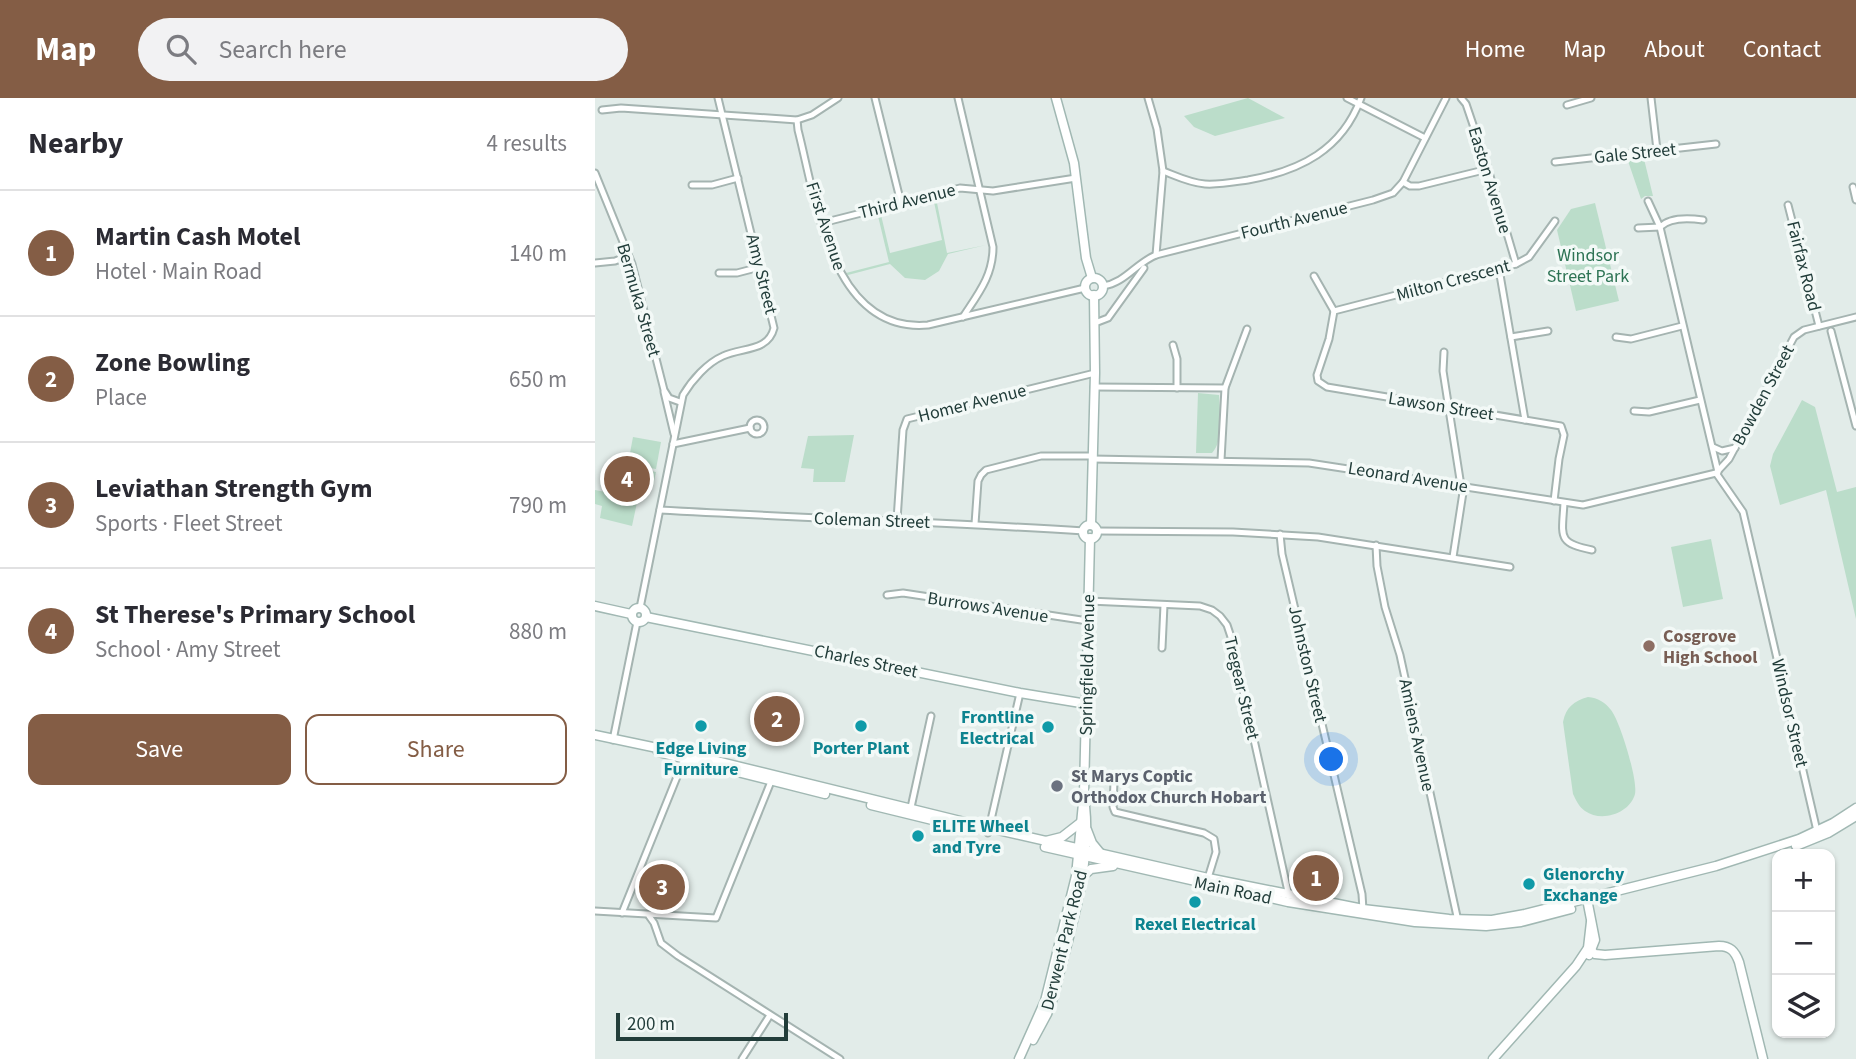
<!DOCTYPE html>
<meta charset="utf-8">
<style>
:root{--surface:#fff;--page:#f2f2f3;--text:#2b2b33;--muted:#7c7c81;--line:#e1e1e2;--accent:#845d45}
body{margin:0;font-family:"Source Sans 3",sans-serif;background:var(--page);color:var(--text)}
.controls{position:absolute;right:21px;bottom:21px;display:grid;overflow:hidden;border-radius:14px;box-shadow:0 2px 5px #0004}
.controls button{width:63px;height:63px;display:grid;place-items:center;padding:0;border:0;border-bottom:2px solid var(--line);background:var(--surface);color:var(--text);font:35px sans-serif}
.scale{position:absolute;left:21px;bottom:18px;width:172px;box-sizing:border-box;padding-left:7px;border:4px solid #223d3a;border-top:0;font-size:19px;line-height:24px;white-space:nowrap;color:#223d3a;-webkit-text-stroke:5px #f3f9f7;paint-order:stroke}
.you{position:absolute;left:737px;top:662px;width:24px;height:24px;margin:-18px;border:5px solid #fff;border-radius:50%;background:#1a73e8;box-shadow:0 0 0 10px #1a73e833}
.badge{display:grid;place-items:center;width:46px;height:46px;border-radius:50%;background:var(--accent);color:#fff;font-size:23px;font-weight:700}
.pin{position:absolute;translate:-50% -50%;border:4px solid #fff;box-shadow:0 2px 7px #0006}
.list{margin:0;padding:0;list-style:none}
h2{display:flex;justify-content:space-between;align-items:center;height:91px;margin:0;padding:0 28px;font-size:30px}
h2 small{font-size:23px;font-weight:400;color:var(--muted)}
.list li{display:grid;grid-template-columns:46px 1fr auto;gap:21px;align-items:center;box-sizing:border-box;height:126px;padding:0 28px;border-top:2px solid var(--line)}
.list b{display:block;font-size:26px;white-space:nowrap}
.list p{margin:0;font-size:23px;white-space:nowrap;color:var(--muted)}
.list em{font-size:23px;font-style:normal;color:var(--muted)}
.actions{display:flex;gap:14px;padding:21px 28px}
.actions a{flex:1;padding:16px 0;border:2px solid var(--accent);border-radius:14px;text-align:center;font-size:24px;color:var(--accent)}
.actions .main{background:var(--accent);color:#fff}
.icon{flex:none;width:38px;height:38px;fill:none;stroke:currentColor;stroke-width:2;stroke-linecap:round;stroke-linejoin:round}
.map{position:relative;flex:none;width:1261px;height:961px;overflow:hidden}
header{display:flex;align-items:center;gap:42px;box-sizing:border-box;height:98px;padding:0 35px;background:var(--accent);color:#fff}
header strong{font-size:33px}
nav{display:flex;gap:38px;margin-inline-start:auto;font-size:24px}
.search{width:490px;height:63px;background:var(--page);display:flex;align-items:center;gap:18px;box-sizing:border-box;padding:0 24px;border-radius:38px;color:var(--muted);font-size:26px}
main{display:flex}
aside{flex:1;background:var(--surface)}
.map>svg:first-child{display:block}
</style>
<header>
<strong>Map</strong>
<div class="search"><svg class="icon" aria-label="search" viewBox="0 0 24 24"><circle cx="10" cy="10" r="6"/><path d="M15 15l6 6"/></svg>Search here</div>
<nav><a>Home</a><a>Map</a><a>About</a><a>Contact</a></nav>
</header>
<main>
<aside>
<h2>Nearby<small>4 results</small></h2>
<ul class="list">
<li><span class="badge">1</span><div><b>Martin Cash Motel</b><p>Hotel · Main Road</p></div><em>140 m</em></li>
<li><span class="badge">2</span><div><b>Zone Bowling</b><p>Place</p></div><em>650 m</em></li>
<li><span class="badge">3</span><div><b>Leviathan Strength Gym</b><p>Sports · Fleet Street</p></div><em>790 m</em></li>
<li><span class="badge">4</span><div><b>St Therese's Primary School</b><p>School · Amy Street</p></div><em>880 m</em></li>
</ul>
<div class="actions"><a class="main">Save</a><a>Share</a></div>
</aside>
<div class="map">
<svg width="1261" height="961" viewBox="0 0 1261 961">
<rect width="100%" height="100%" fill="#e2ece9"/>
<g fill="#bbddca">
<polygon points="653,0 690,20 620,38 599,29 589,18"/>
<polygon points="1049,61 1058,98 1050,98 1046,101 1033,63"/>
<polygon points="339,104 342,105 352,155 391,147 353,156 344,173 330,182 310,180 295,166 253,177 251,175 294,164 283,118 286,117 295,155 347,142"/>
<polygon points="1000,105 1024,203 981,213 962,132 976,111"/>
<path d="M603 295 624 297C625 314 629 343 617 355H601Z"/>
<polygon points="1207,302 1220,309 1242,394 1261,389 1261,521 1231,392 1185,407 1175,368 1178,356"/>
<polygon points="259,337 250,384 218,384 219,371 206,370 213,338"/>
<polygon points="38,339 66,344 61,371 33,366"/>
<polygon points="32,368 61,374 58,388 46,386 37,428 5,420 7,408 0,406 0,392 10,394 13,380 29,383"/>
<polygon points="1116,441 1128,501 1088,509 1076,449"/>
<path d="M993 599C1003 600 1010 604 1016 612 1025 623 1043 682 1040 696 1035 715 1007 725 990 713 984 709 981 702 978 696L968 624C971 609 979 603 993 599Z"/>
</g>
<g fill="none" stroke-linecap="round" stroke-linejoin="round">
<g stroke="#a5b4b1" stroke-width="9">
<g id="street">
<polyline points="280,0 306,105"/>
<path d="M363 0 398 149C398 178 383 196 368 219"/>
<polyline points="553,0 562,31 568,73 561,157"/>
<polyline points="752,0 830,40"/>
<polyline points="866,0 871,6 893,71 921,166"/>
<polyline points="1056,0 1062,52"/>
<polyline points="972,7 996,0"/>
<polyline points="7,12 26,10 202,22 217,17 243,0"/>
<path d="M202 22 203 32C221 101 236 236 333 227L490 190"/>
<polyline points="960,64 1121,46"/>
<path d="M568 73C581 78 595 85 610 86 624 87 639 84 653 82 705 73 747 52 766 0"/>
<polyline points="0,75 37,166 69,292 74,300 85,304"/>
<polyline points="808,84 851,0"/>
<polyline points="97,87 117,87 143,80"/>
<polyline points="1258,89 1261,102"/>
<polyline points="1053,103 1065,129 1123,374"/>
<polyline points="1193,107 1224,228"/>
<polyline points="227,125 365,90 398,93 481,80"/>
<path d="M1065 129C1075 119 1094 120 1108 122"/>
<polyline points="1043,130 1065,129"/>
<polyline points="0,165 20,163 33,158"/>
<polyline points="904,171 930,322"/>
<polyline points="124,175 142,175 165,169"/>
<polyline points="719,178 739,213"/>
<path d="M508 188C530 185 541 165 561 157L778 102 798 95 808 84 815 88H824L893 71"/>
<polyline points="500,225 513,220 549,170"/>
<polyline points="1236,233 1261,328"/>
<polyline points="916,239 953,233"/>
<polyline points="1021,239 1036,241 1087,228"/>
<polyline points="578,247 582,261 582,290"/>
<polyline points="849,254 848,273 866,388"/>
<polyline points="499,289 630,290"/>
<polyline points="69,294 79,336"/>
<polyline points="1039,313 1054,314 1105,302"/>
<circle cx="162" cy="329" r="7"/>
<polyline points="78,346 155,330"/>
<polyline points="1118,349 1127,353 1140,350"/>
<polyline points="497,361 714,365 988,407 1121,375 1134,361 1199,239 1209,232 1261,219"/>
<polyline points="626,362 630,290 652,231"/>
<polyline points="1121,375 1148,414 1222,733"/>
<polyline points="959,403 964,361 969,337 966,328 732,289 723,283 722,277 734,241 739,213 921,166 934,159 960,123"/>
<path d="M969 405C967 439 962 445 997 452"/>
<path d="M65 412C206 420 348 424 489 433"/>
<polyline points="302,422 308,332 312,321 500,275"/>
<polyline points="380,426 383,383 386,377 391,372 446,358 497,358"/>
<polyline points="502,433 638,434 723,439 915,469"/>
<polyline points="685,436 687,456 767,796 768,812"/>
<polyline points="781,447 782,468 790,509 805,557 863,823"/>
<polyline points="858,459 869,388"/>
<polyline points="292,497 308,495 493,523"/>
<polyline points="494,503 605,508 617,512 625,518 632,527 636,539 694,798"/>
<path d="M45 510 88 297C97 282 112 265 128 258 147 249 173 254 179 230L123 0"/>
<polyline points="567,550 569,507"/>
<polyline points="18,642 42,524"/>
<polyline points="489,678 515,680 519,683 518,709 520,714 609,735 619,741 621,754 613,780"/>
<polyline points="315,714 336,618"/>
<polyline points="393,735 425,595"/>
<polyline points="0,813 121,820 177,681"/>
<polyline points="27,815 90,659"/>
<polyline points="54,818 59,825 66,845 83,858 245,961"/>
<polyline points="147,961 175,917"/>
</g>
</g>
<g stroke="#a1b8b3" stroke-width="11">
<g id="secondary">
<polyline points="461,0 479,65 491,160 497,180"/>
<circle cx="499" cy="189" r="9"/>
<polyline points="496,427 500,275 499,197"/>
<circle cx="495" cy="434" r="7"/>
<polyline points="0,508 36,516"/>
<circle cx="44" cy="517" r="7"/>
<polyline points="51,519 425,595 492,606"/>
<polyline points="0,637 105,659 394,730 613,780 768,811 854,821 897,822 930,816 1121,768 1204,741 1238,725 1261,710"/>
<polyline points="63,654 230,696"/>
<polyline points="276,707 366,729"/>
<polyline points="492,732 497,745 506,756"/>
<polyline points="451,743 467,739 485,725"/>
<polyline points="1201,748 1233,735 1261,718"/>
<polyline points="450,749 693,804 820,824 891,828 926,824 976,811"/>
<polyline points="487,779 496,771 518,768"/>
<polyline points="992,801 1000,842 994,857"/>
<path d="M993 850 1000 856 1010 857 1124 848C1135 848 1140 853 1144 864L1168 961"/>
<path d="M438 942 452 916 458 900C473 839 497 772 490 708"/>
<polyline points="424,961 450,903 481,778 489,695 495,440"/>
<polyline points="898,961 981,868 993,850 996,824"/>
</g>
</g>
<use href="#street" stroke="#fff" stroke-width="5"/>
<use href="#secondary" stroke="#fff" stroke-width="8"/>
</g>
<circle fill="#8d6e63" stroke="#f3f9f7" stroke-width="2.5" cx="1054" cy="548" r="7"/>
<g fill="#0f9aa8" stroke="#f3f9f7" stroke-width="2.5">
<circle cx="106" cy="628" r="7"/>
<circle cx="266" cy="628" r="7"/>
<circle cx="453" cy="629" r="7"/>
<circle cx="323" cy="738" r="7"/>
<circle cx="934" cy="786" r="7"/>
<circle cx="600" cy="804" r="7"/>
</g>
<circle fill="#6b7280" stroke="#f3f9f7" stroke-width="2.5" cx="462" cy="688" r="7"/>
<g text-anchor="middle" stroke-width="7" stroke-linejoin="round" paint-order="stroke">
<g font-size="18" fill="#223d3a" stroke="#f3f9f7">
<text transform="translate(1040 55) rotate(-6)" y="6">Gale Street</text>
<text transform="translate(895 82) rotate(73)" y="6">Easton Avenue</text>
<text transform="translate(312 103) rotate(-14)" y="6">Third Avenue</text>
<text transform="translate(699 122) rotate(-14)" y="6">Fourth Avenue</text>
<text transform="translate(231 128) rotate(72)" y="6">First Avenue</text>
<text transform="translate(1209 168) rotate(76)" y="6">Fairfax Road</text>
<text transform="translate(167 176) rotate(76)" y="6">Amy Street</text>
<text transform="translate(858 182) rotate(-15)" y="6">Milton Crescent</text>
<text transform="translate(44 202) rotate(74)" y="6">Bermuka Street</text>
<text transform="translate(1168 297) rotate(-62)" y="6">Bowden Street</text>
<text transform="translate(377 305) rotate(-14)" y="6">Homer Avenue</text>
<text transform="translate(846 308) rotate(9)" y="6">Lawson Street</text>
<text transform="translate(813 379) rotate(9)" y="6">Leonard Avenue</text>
<text transform="translate(277 422) rotate(2)" y="6">Coleman Street</text>
<text transform="translate(393 509) rotate(9)" y="6">Burrows Avenue</text>
<text transform="translate(271 563) rotate(12)" y="6">Charles Street</text>
<text transform="translate(713 566) rotate(77)" y="6">Johnston Street</text>
<text transform="translate(492 567) rotate(-89)" y="6">Springfield Avenue</text>
<text transform="translate(647 590) rotate(77)" y="6">Tregear Street</text>
<text transform="translate(1195 615) rotate(77)" y="6">Windsor Street</text>
<text transform="translate(822 637) rotate(78)" y="6">Amiens Avenue</text>
<text transform="translate(638 792) rotate(12)" y="6">Main Road</text>
<text transform="translate(469 842) rotate(-76)" y="6">Derwent Park Road</text>
</g>
<g font-size="18" fill="#2d7354" stroke="#f3f9f7">
<text x="993" y="163">Windsor<tspan x="993" dy="21">Street Park</tspan></text>
</g>
<g font-size="18" font-weight="bold" fill="#785e54" stroke="#f3f9f7" text-anchor="start">
<text x="1068" y="544">Cosgrove<tspan x="1068" dy="21">High School</tspan></text>
</g>
<g font-size="18" font-weight="bold" fill="#0d838f" stroke="#f3f9f7">
<text x="439" y="625" text-anchor="end">Frontline<tspan x="439" dy="21">Electrical</tspan></text>
<text x="106" y="656">Edge Living<tspan x="106" dy="21">Furniture</tspan></text>
<text x="266" y="656">Porter Plant</text>
<text x="337" y="734" text-anchor="start">ELITE Wheel<tspan x="337" dy="21">and Tyre</tspan></text>
<text x="948" y="782" text-anchor="start">Glenorchy<tspan x="948" dy="21">Exchange</tspan></text>
<text x="600" y="832">Rexel Electrical</text>
</g>
<g font-size="18" font-weight="bold" fill="#5b616d" stroke="#f3f9f7" text-anchor="start">
<text x="476" y="684">St Marys Coptic<tspan x="476" dy="21">Orthodox Church Hobart</tspan></text>
</g>
</g>
</svg>
<div class="controls">
<button>+</button>
<button>−</button>
<button><svg class="icon" aria-label="layers" viewBox="0 0 24 24"><path d="M12 4l9 5-9 5-9-5zM3 14l9 5 9-5"/></svg></button>
</div>
<div class="scale">200 m</div>
<div class="you"></div>
<div class="pin badge" style="left:721px;top:780px">1</div>
<div class="pin badge" style="left:182px;top:621px">2</div>
<div class="pin badge" style="left:67px;top:789px">3</div>
<div class="pin badge" style="left:32px;top:381px">4</div>
</div>
</main>
